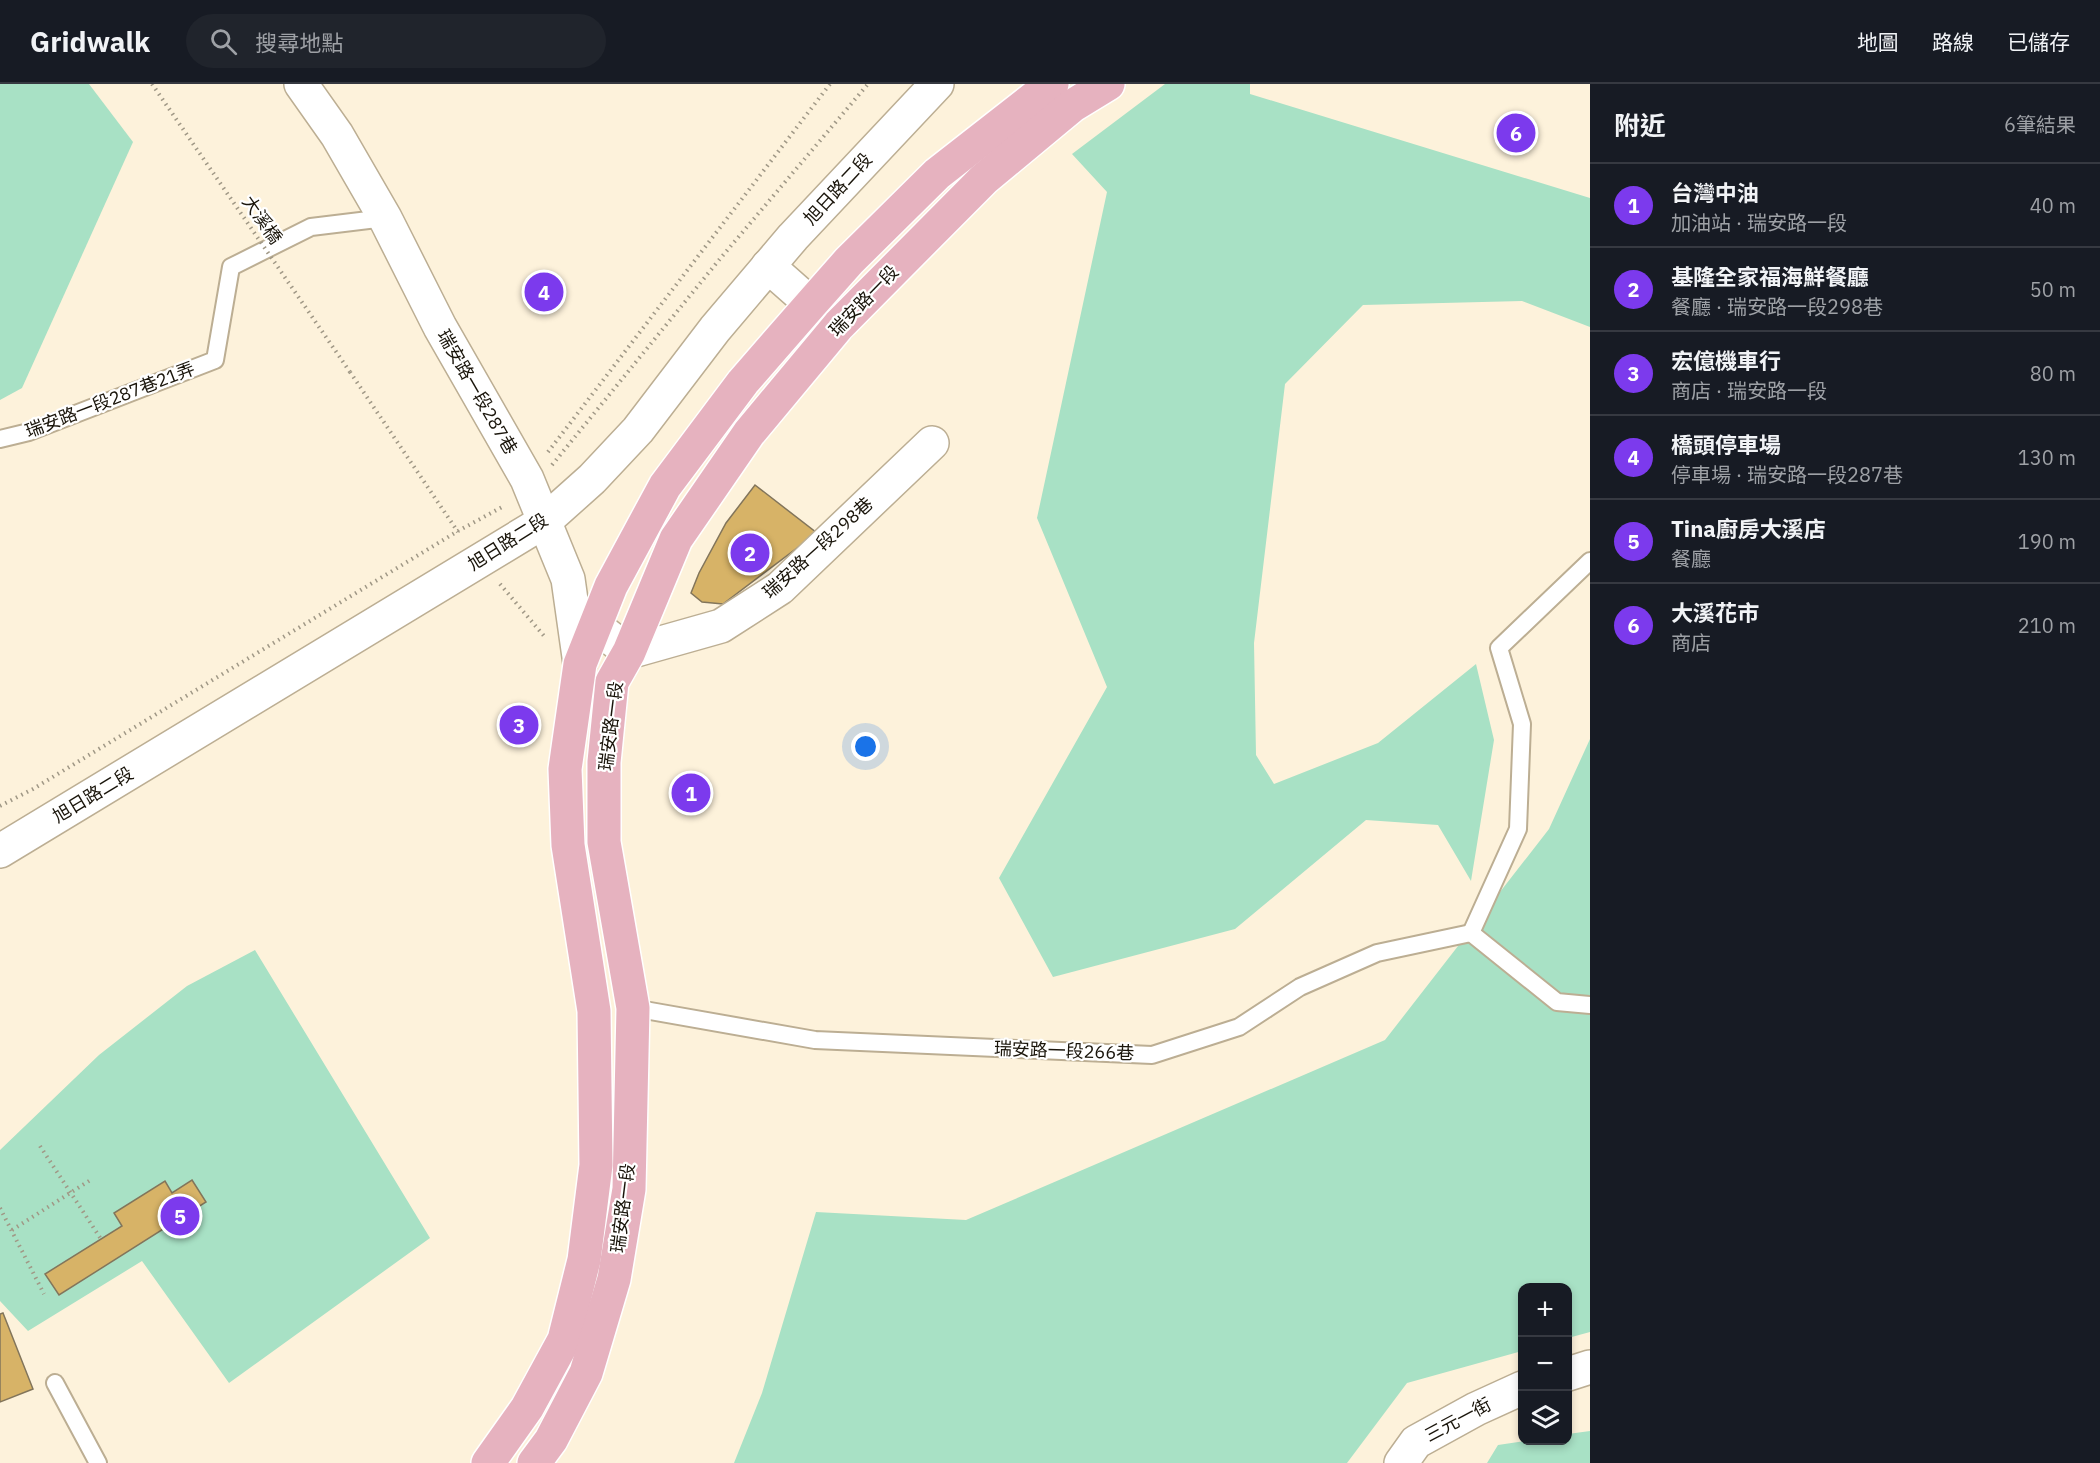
<!DOCTYPE html>
<html lang="zh-TW">
<meta charset="utf-8">
<style>
:root{--surface:#171b24;--page:#20242c;--text:#f1f3f6;--muted:#9ea1a6;--line:#363941;--accent:#7c3aed}
body{margin:0;font-family:"IBM Plex Sans","Noto Sans TC",sans-serif;background:var(--page);color:var(--text)}
.controls{position:absolute;right:18px;bottom:18px;display:grid;overflow:hidden;border-radius:12px;box-shadow:0 3px 9px #0003}
.controls button{width:54px;height:54px;display:grid;place-items:center;padding:0;border:0;border-bottom:2px solid var(--line);background:var(--surface);color:var(--text);font:30px sans-serif}
.you{position:absolute;left:866px;top:663px;width:21px;height:21px;margin:-15px;border:4px solid #fff;border-radius:50%;background:#1a73e8;box-shadow:0 0 0 9px #1a73e833}
.badge{display:grid;place-items:center;width:39px;height:39px;border-radius:50%;background:var(--accent);color:#fff;font-size:20px;font-weight:700}
.pin{position:absolute;translate:-50% -50%;border:3px solid #fff;box-shadow:0 2px 6px #0006}
.list{margin:0;padding:0;list-style:none}
h2{display:flex;justify-content:space-between;align-items:center;height:78px;margin:0;padding:0 24px;font-size:26px}
h2 small{font-size:20px;font-weight:400;color:var(--muted)}
.list li{display:grid;grid-template-columns:39px 1fr auto;gap:18px;align-items:center;box-sizing:border-box;height:84px;padding:0 24px;border-top:2px solid var(--line)}
.list b{display:block;font-size:22px;white-space:nowrap}
.list p{margin:0;font-size:20px;white-space:nowrap;color:var(--muted)}
.list em{font-size:20px;font-style:normal;color:var(--muted)}
.icon{flex:none;width:33px;height:33px;fill:none;stroke:currentColor;stroke-width:2;stroke-linecap:round;stroke-linejoin:round}
.map{position:relative;flex:none;width:1590px;height:1379px;overflow:hidden}
header{display:flex;align-items:center;gap:36px;box-sizing:border-box;height:84px;padding:0 30px;background:var(--surface);border-bottom:2px solid var(--line)}
header strong{font-size:28px}
nav{display:flex;gap:33px;margin-inline-start:auto;font-size:21px}
.search{width:420px;height:54px;background:var(--page);display:flex;align-items:center;gap:15px;box-sizing:border-box;padding:0 21px;border-radius:33px;color:var(--muted);font-size:22px}
main{display:flex}
aside{flex:1;background:var(--surface)}
.map>svg:first-child{display:block}
</style>
<header>
<strong>Gridwalk</strong>
<div class="search"><svg class="icon" aria-label="search" viewBox="0 0 24 24"><circle cx="10" cy="10" r="6"/><path d="M15 15l6 6"/></svg>搜尋地點</div>
<nav><a>地圖</a><a>路線</a><a>已儲存</a></nav>
</header>
<main>
<div class="map">
<svg width="1590" height="1379" viewBox="0 0 1590 1379">
<rect width="100%" height="100%" fill="#fdf2db"/>
<g fill="#a8e1c5">
<polygon points="0,0 89,0 133,58 22,304 0,316"/>
<polygon points="1165,0 1250,0 1250,10 1590,114 1590,243 1522,217 1363,221 1285,300 1254,559 1256,671 1274,700 1378,659 1476,580 1494,656 1471,797 1438,741 1366,736 1235,845 1053,893 999,794 1107,603 1037,434 1107,108 1072,70"/>
<polygon points="1590,655 1590,1248 1568,1254 1568,1204 1522,1204 1522,1267 1407,1299 1347,1379 734,1379 762,1309 816,1128 966,1136 1385,956 1549,745"/>
<polygon points="255,866 430,1154 229,1299 142,1177 28,1247 0,1217 0,1066 99,971 187,902"/>
<polygon points="1590,1347 1590,1379 1487,1379 1498,1361 1525,1357 1568,1356 1568,1350"/>
</g>
<g fill="#d7b367" stroke="#82755b" stroke-width="1.5">
<polygon points="755,401 817,449 723,520 702,518 691,509 699,489 726,439"/>
<polygon points="192,1096 206,1118 59,1211 45,1190 122,1142 114,1129 165,1097 172,1109"/>
<polygon points="3,1229 33,1305 0,1318 0,1230"/>
</g>
<g fill="none" stroke-linecap="round" stroke-linejoin="round">
<g stroke="#bcae93" stroke-width="20">
<g id="service">
<polyline points="0,355 29,348 215,276 231,183 311,143 385,134"/>
<polyline points="1471,849 1518,745 1522,640 1499,564 1590,477"/>
<polyline points="633,924 815,956 1152,971 1239,943 1300,903 1377,869 1471,849 1557,918 1590,921"/>
<polyline points="55,1299 98,1379"/>
</g>
</g>
<g stroke="#bcae93" stroke-width="36">
<g id="minor">
<polyline points="301,0 337,51 385,134 440,243 527,395 568,495 580,580"/>
<polyline points="768,182 811,220 839,241"/>
<polyline points="595,542 629,568 721,542 780,504 932,359"/>
<polyline points="0,767 545,437 592,395 638,346 715,245 793,153 937,0"/>
</g>
</g>
<g stroke="#bcae93" stroke-width="36">
<g id="tertiary">
<polyline points="1568,1290 1590,1283"/>
<polyline points="1401,1379 1416,1358 1476,1325 1522,1304"/>
</g>
</g>
<g stroke="#fff" stroke-width="36">
<g id="primary">
<polyline points="488,1379 527,1324 564,1256 584,1176 596,1081 594,927 568,761 565,685 580,580 611,502 665,402 743,298 811,220 849,177 937,90 1052,0"/>
<polyline points="534,1379 551,1356 586,1289 614,1195 629,1105 633,924 604,758 604,678 612,598 629,568 676,455 749,349 839,241 984,95 1072,22 1108,0"/>
</g>
</g>
<g stroke="#a09886" stroke-width="4" stroke-dasharray="1.5 4.5" stroke-linecap="butt">
<polyline points="350,288 458,448"/>
<polyline points="548,368 830,0"/>
<polyline points="552,381 719,176 868,0"/>
<polyline points="500,500 544,552"/>
<polyline points="0,722 33,705 458,447 504,422"/>
<polyline points="40,1062 101,1155"/>
<polyline points="0,1124 44,1210"/>
<polyline points="12,1146 92,1095"/>
</g>
<use href="#service" stroke="#fff" stroke-width="16"/>
<use href="#minor" stroke="#fff" stroke-width="33"/>
<use href="#tertiary" stroke="#fff" stroke-width="33"/>
<use href="#primary" stroke="#e6b2bf" stroke-width="33"/>
<polyline stroke="#a09886" stroke-width="4" stroke-dasharray="1.5 4.5" stroke-linecap="butt" points="152,0 350,288"/>
</g>
<g text-anchor="middle" stroke-width="4.5" stroke-linejoin="round" paint-order="stroke">
<g font-size="18" fill="#19140a" stroke="#fff">
<text transform="translate(838 105) rotate(-47)" y="6">旭日路二段</text>
<text transform="translate(262 136) rotate(55)" y="6">大溪橋</text>
<text transform="translate(864 217) rotate(-46)" y="6">瑞安路一段</text>
<text transform="translate(477 308) rotate(60)" y="6">瑞安路一段287巷</text>
<text transform="translate(110 316) rotate(-21)" y="6">瑞安路一段287巷21弄</text>
<text transform="translate(508 458) rotate(-32)" y="6">旭日路二段</text>
<text transform="translate(818 464) rotate(-42)" y="6">瑞安路一段298巷</text>
<text transform="translate(611 642) rotate(-83)" y="6">瑞安路一段</text>
<text transform="translate(93 711) rotate(-31)" y="6">旭日路二段</text>
<text transform="translate(1064 967) rotate(2)" y="6">瑞安路一段266巷</text>
<text transform="translate(623 1124) rotate(-83)" y="6">瑞安路一段</text>
<text transform="translate(1458 1336) rotate(-28)" y="6">三元一街</text>
</g>
</g>
</svg>
<div class="controls">
<button>+</button>
<button>−</button>
<button><svg class="icon" aria-label="layers" viewBox="0 0 24 24"><path d="M12 4l9 5-9 5-9-5zM3 14l9 5 9-5"/></svg></button>
</div>
<div class="you"></div>
<div class="pin badge" style="left:691px;top:709px">1</div>
<div class="pin badge" style="left:750px;top:469px">2</div>
<div class="pin badge" style="left:519px;top:641px">3</div>
<div class="pin badge" style="left:544px;top:208px">4</div>
<div class="pin badge" style="left:180px;top:1132px">5</div>
<div class="pin badge" style="left:1516px;top:49px">6</div>
</div>
<aside>
<h2>附近<small>6筆結果</small></h2>
<ul class="list">
<li><span class="badge">1</span><div><b>台灣中油</b><p>加油站 · 瑞安路一段</p></div><em>40 m</em></li>
<li><span class="badge">2</span><div><b>基隆全家福海鮮餐廳</b><p>餐廳 · 瑞安路一段298巷</p></div><em>50 m</em></li>
<li><span class="badge">3</span><div><b>宏億機車行</b><p>商店 · 瑞安路一段</p></div><em>80 m</em></li>
<li><span class="badge">4</span><div><b>橋頭停車場</b><p>停車場 · 瑞安路一段287巷</p></div><em>130 m</em></li>
<li><span class="badge">5</span><div><b>Tina廚房大溪店</b><p>餐廳</p></div><em>190 m</em></li>
<li><span class="badge">6</span><div><b>大溪花市</b><p>商店</p></div><em>210 m</em></li>
</ul>
</aside>
</main>
